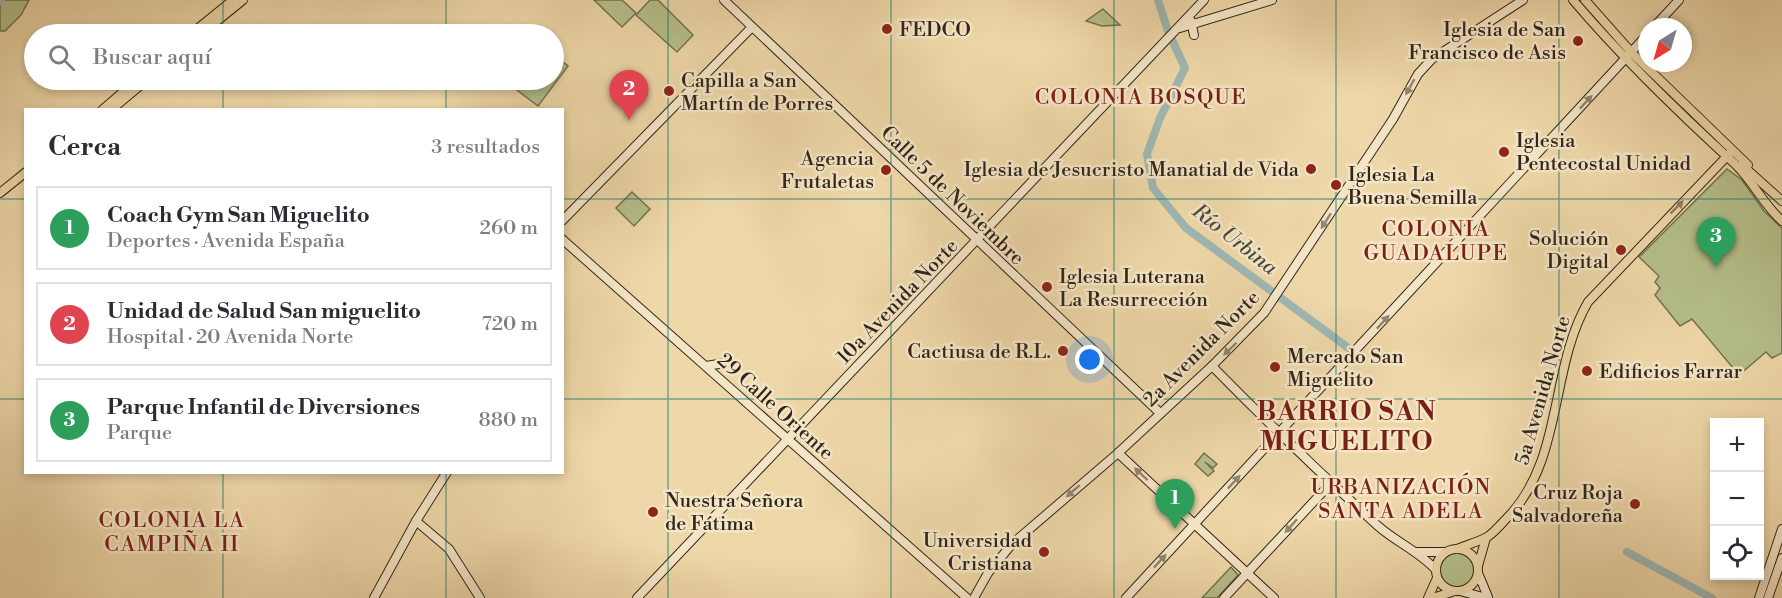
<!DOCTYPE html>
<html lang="es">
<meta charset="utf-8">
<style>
:root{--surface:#fff;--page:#f7f7f7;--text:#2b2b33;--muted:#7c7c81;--line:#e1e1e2;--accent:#8f2418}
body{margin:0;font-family:"Libre Bodoni",serif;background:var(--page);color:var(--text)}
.controls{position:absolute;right:18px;bottom:18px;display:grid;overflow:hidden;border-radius:0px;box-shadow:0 3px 9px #0003}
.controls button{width:54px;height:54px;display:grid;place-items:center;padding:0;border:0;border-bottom:2px solid var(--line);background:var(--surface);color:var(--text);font:30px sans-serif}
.compass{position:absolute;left:1638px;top:18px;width:54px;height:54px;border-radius:50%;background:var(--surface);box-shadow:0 3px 9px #0003;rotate:217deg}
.you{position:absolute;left:1090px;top:360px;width:21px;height:21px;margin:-15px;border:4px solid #fff;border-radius:50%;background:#1a73e8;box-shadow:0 0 0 9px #1a73e833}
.badge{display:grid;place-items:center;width:39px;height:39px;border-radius:50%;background:var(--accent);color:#fff;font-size:20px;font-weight:700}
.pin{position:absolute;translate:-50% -50px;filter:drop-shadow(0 2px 3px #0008)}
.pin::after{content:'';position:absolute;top:32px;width:21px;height:18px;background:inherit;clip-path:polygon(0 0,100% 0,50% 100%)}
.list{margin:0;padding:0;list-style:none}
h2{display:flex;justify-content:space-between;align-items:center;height:78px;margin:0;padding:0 24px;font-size:26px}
h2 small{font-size:20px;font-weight:400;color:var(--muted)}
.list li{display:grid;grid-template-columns:39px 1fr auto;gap:18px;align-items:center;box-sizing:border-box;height:84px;margin:0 12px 12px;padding:0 12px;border:2px solid var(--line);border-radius:0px}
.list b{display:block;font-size:22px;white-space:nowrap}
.list p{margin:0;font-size:20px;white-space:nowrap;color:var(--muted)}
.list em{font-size:20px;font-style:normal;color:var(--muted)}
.icon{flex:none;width:33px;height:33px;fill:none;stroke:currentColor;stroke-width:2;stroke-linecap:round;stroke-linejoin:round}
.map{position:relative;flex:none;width:1782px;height:598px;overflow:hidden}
.search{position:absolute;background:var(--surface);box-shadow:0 3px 9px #0003;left:24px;top:24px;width:540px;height:66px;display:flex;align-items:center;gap:15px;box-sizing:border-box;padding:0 21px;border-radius:33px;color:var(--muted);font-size:22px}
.panel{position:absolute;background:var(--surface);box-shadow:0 3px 9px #0003;left:24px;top:108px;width:540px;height:366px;border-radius:0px}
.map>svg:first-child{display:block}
</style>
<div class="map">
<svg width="1782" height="598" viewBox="0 0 1782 598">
<rect width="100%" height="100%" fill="#eed7a8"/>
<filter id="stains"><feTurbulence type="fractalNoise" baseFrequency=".00333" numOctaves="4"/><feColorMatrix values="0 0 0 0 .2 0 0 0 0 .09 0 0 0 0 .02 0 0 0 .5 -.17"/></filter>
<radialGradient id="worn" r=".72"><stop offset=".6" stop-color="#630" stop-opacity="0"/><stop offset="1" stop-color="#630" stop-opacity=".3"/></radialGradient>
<g fill="#b5bf8a" stroke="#737252" stroke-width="1.5">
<polygon points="0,0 29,0 21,15 5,31 0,31"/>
<polygon points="594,0 622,0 636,13 622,27"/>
<polygon points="650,0 658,0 693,35 677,52 636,15"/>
<polygon points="1103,9 1120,25 1102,26 1086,21"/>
<polygon points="554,55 568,66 538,106 509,84 512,80 554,80"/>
<polygon points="1727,169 1742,180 1764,211 1782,228 1782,353 1772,358 1766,352 1739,375 1692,319 1680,326 1655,295 1660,288 1655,282 1659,276 1639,257"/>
<polygon points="632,192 650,209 634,226 616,208"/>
<polygon points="1204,453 1217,464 1213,468 1205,462 1214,471 1208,476 1195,464"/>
<circle cx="1457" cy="570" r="18"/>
<polygon points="1231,567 1238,575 1217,598 1202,598"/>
</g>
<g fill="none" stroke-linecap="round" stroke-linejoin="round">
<g stroke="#9eb7b3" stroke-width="8">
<polyline points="1158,0 1168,31 1185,68 1160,118 1147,154 1153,188 1186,228 1347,347"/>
<polyline points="0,1 1,0"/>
<polyline points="1627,552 1712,598"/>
</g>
<g stroke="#31261b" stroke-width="10">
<g id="secondary">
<polyline points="724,0 1160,413"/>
<polyline points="1191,21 1194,35"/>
<polyline points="1654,27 1679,0"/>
<polyline points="1180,28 1272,0"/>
<polyline points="562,221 752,27"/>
<polyline points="562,239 967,598"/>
<polyline points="706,366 731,362"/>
<path d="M1212 366C1266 421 1321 474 1378 526 1396 542 1420 552 1436 570"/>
<polyline points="1118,453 1274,598"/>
<polyline points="416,521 449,549 480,598"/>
<polyline points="1416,552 1445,552"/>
<polyline points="1478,573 1488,597"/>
<polyline points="1460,591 1487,598"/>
<polyline points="374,598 416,521 447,472"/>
<polyline points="637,598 1204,0"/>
<polyline points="974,598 988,573 1012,544 1118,453 1212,366 1264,313 1393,119 1418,74 1432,59 1523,0"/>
<polyline points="1126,598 1647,35"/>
<polyline points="1224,598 1331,483"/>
<polyline points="1759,598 1782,529"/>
<polyline points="1768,598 1782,558"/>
</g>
</g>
<g stroke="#31261b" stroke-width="10">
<g id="primary">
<path d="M1573 0C1623 59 1678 112 1735 164 1753 181 1763 204 1782 221"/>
<polyline points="1585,0 1632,53 1748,165"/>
<polyline points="191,34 233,0"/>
<polyline points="201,34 243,0"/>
<polyline points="102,110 137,80"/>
<polyline points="111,110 147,80"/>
<polyline points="1742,165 1782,201"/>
<polyline points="0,193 26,172"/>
<circle cx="1457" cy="570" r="21"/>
<path d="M1457 549C1466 545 1478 542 1487 537 1494 533 1501 524 1507 518 1564 460 1549 369 1588 302L1732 151"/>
<polyline points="1478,566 1486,538"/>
<polyline points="1428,598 1437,578"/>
<polyline points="1432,598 1452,592"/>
</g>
</g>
<use href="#secondary" stroke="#f4e5c6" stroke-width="8"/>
<use href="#primary" stroke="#eed7a8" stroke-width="8"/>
</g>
<defs><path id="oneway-solid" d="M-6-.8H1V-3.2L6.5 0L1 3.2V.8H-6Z" transform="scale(1.5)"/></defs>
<g fill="#928670">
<use href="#oneway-solid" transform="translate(1410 87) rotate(119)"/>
<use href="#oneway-solid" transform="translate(1586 102) rotate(-47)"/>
<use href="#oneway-solid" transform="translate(1326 221) rotate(123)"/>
<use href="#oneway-solid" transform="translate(1383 322) rotate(-47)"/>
<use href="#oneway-solid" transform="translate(1230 349) rotate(136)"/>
<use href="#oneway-solid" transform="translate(1141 474) rotate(-137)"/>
<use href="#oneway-solid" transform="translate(1234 482) rotate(-47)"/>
<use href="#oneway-solid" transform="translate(1073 491) rotate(139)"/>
<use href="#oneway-solid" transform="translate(1291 526) rotate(132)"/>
<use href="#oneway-solid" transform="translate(1160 561) rotate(-47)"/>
</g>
<use fill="#907e62" href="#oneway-solid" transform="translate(1677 207) rotate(-45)"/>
<path fill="none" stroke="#0f766e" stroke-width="1.5" stroke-opacity="0.55" d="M223 0V34M446 0V34M668 0V598M891 0V598M1114 0V598M1336 0V598M1559 0V598M223 80V110M446 80V110M0 199H26M562 199H1782M0 399H26M562 399H1782M223 472V598M446 472V598"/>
<g fill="#8f2418" stroke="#f4e5c6" stroke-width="2">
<circle cx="887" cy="29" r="6"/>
<circle cx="1578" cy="41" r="6"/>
<circle cx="669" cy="91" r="6"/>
<circle cx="1504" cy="152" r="6"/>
<circle cx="1311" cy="169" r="6"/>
<circle cx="886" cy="170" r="6"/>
<circle cx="1336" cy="185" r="6"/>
<circle cx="1621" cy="250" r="6"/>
<circle cx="1047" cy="287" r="6"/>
<circle cx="1063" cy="351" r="6"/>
<circle cx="1275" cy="367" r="6"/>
<circle cx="1587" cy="371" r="6"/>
<circle cx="1635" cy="504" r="6"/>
<circle cx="653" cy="512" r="6"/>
<circle cx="1044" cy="552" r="6"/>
</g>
<g text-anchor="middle" stroke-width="5" stroke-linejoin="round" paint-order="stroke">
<g font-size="20" fill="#31261b" stroke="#f4e5c6" text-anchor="start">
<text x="899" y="36">FEDCO</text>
<text x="1566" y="36" text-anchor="end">Iglesia de San<tspan x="1566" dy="23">Francisco de Asis</tspan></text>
<text x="681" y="87">Capilla a San<tspan x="681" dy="23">Martín de Porres</tspan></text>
<text x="1516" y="147">Iglesia<tspan x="1516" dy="23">Pentecostal Unidad</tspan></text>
<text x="874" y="165" text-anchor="end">Agencia<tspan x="874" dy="23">Frutaletas</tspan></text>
<text x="1299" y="176" text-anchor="end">Iglesia de Jesucristo Manatial de Vida</text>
<text x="1348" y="181">Iglesia La<tspan x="1348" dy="23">Buena Semilla</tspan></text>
<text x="1609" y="245" text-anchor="end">Solución<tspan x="1609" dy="23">Digital</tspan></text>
<text x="1059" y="283">Iglesia Luterana<tspan x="1059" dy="23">La Resurrección</tspan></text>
<text x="1051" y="358" text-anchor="end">Cactiusa de R.L.</text>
<text x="1287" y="363">Mercado San<tspan x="1287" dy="23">Miguelito</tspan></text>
<text x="1599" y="378">Edificios Farrar</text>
<text x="1623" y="499" text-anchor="end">Cruz Roja<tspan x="1623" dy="23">Salvadoreña</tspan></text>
<text x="665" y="507">Nuestra Señora<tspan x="665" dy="23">de Fátima</tspan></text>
<text x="1032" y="547" text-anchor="end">Universidad<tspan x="1032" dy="23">Cristiana</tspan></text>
</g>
<g font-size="20" fill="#31261b" stroke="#f4e5c6">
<text transform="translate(953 195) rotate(44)" y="7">Calle 5 de Noviembre</text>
<text transform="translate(897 301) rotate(-46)" y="7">10a Avenida Norte</text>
<text transform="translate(1201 348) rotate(-45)" y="7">2a Avenida Norte</text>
<text transform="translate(1542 390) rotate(-74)" y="7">5a Avenida Norte</text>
<text transform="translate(776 406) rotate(42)" y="7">29 Calle Oriente</text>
</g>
<g font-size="21" letter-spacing="1.5" fill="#7a1f14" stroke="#f4e5c6">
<text x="1141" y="104">COLONIA BOSQUE</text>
<text x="1436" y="236">COLONIA<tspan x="1436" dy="24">GUADALUPE</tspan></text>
<text x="1401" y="494">URBANIZACIÓN<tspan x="1401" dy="24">SANTA ADELA</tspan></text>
<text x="172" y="527">COLONIA LA<tspan x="172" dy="24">CAMPIÑA II</tspan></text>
</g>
<g font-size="21" font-style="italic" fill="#4c4a41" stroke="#f4e5c6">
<text transform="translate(1235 239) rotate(38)" y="7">Río Urbina</text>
</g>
<g font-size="26" font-weight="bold" letter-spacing="1.5" fill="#7a1f14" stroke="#f4e5c6">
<text x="1347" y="420">BARRIO SAN<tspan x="1347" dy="30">MIGUELITO</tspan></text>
</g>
</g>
<rect width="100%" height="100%" filter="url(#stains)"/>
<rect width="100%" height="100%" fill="url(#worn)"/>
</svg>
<div class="controls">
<button>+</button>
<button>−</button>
<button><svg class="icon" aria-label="locate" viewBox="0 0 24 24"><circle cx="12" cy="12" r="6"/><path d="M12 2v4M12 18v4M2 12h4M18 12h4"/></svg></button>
</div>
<svg class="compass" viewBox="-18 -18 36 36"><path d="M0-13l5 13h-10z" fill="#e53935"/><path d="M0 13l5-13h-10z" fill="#7c7c81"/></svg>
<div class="you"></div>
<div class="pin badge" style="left:1175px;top:529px;background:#2e9e5b">1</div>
<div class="pin badge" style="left:629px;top:120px;background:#e0444e">2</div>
<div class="pin badge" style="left:1716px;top:267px;background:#2e9e5b">3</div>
<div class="search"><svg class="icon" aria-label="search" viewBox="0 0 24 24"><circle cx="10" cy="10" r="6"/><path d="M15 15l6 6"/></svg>Buscar aquí</div>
<section class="panel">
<h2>Cerca<small>3 resultados</small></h2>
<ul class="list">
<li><span class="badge" style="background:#2e9e5b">1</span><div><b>Coach Gym San Miguelito</b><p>Deportes · Avenida España</p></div><em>260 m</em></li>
<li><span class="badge" style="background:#e0444e">2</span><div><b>Unidad de Salud San miguelito</b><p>Hospital · 20 Avenida Norte</p></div><em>720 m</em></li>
<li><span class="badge" style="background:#2e9e5b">3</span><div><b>Parque Infantil de Diversiones</b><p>Parque</p></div><em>880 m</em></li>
</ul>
</section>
</div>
